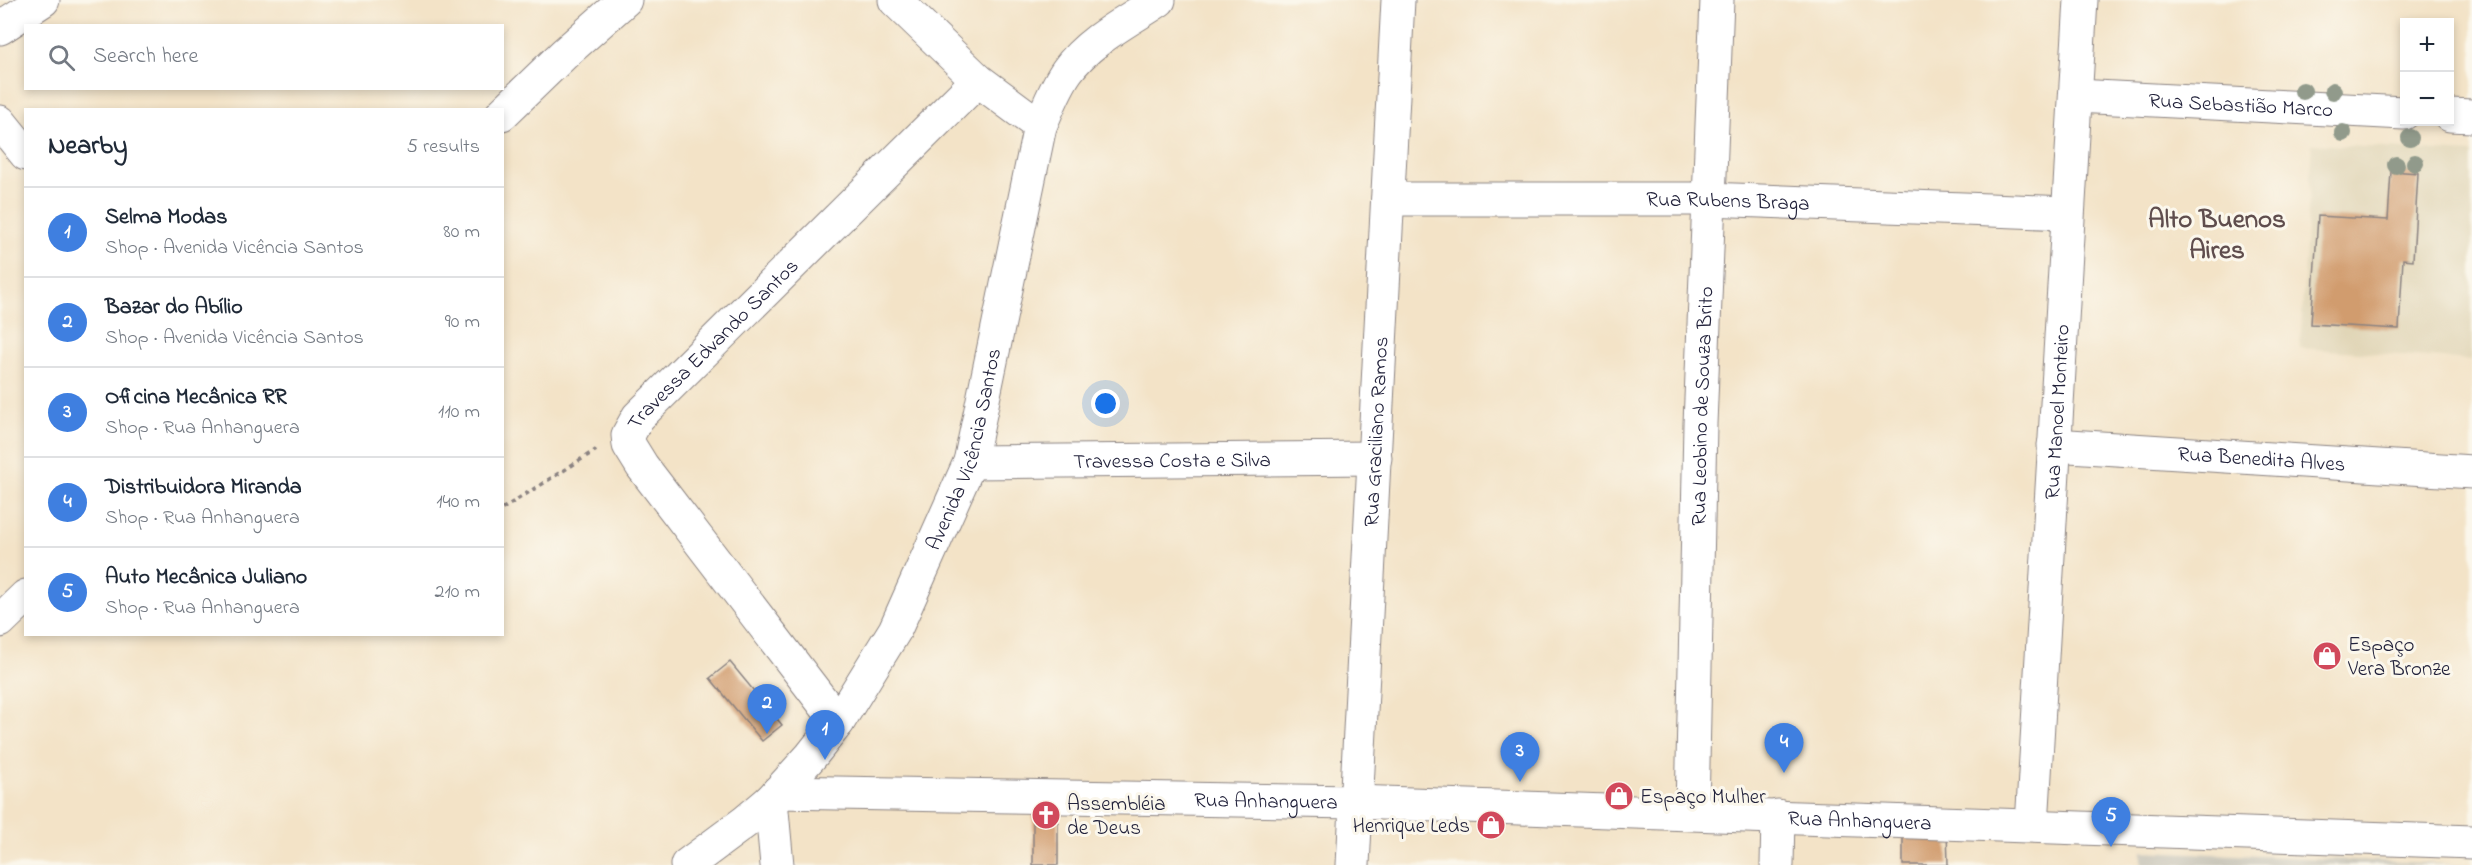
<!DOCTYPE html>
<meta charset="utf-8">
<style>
:root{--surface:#fff;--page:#f2f2f3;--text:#1f2937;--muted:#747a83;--line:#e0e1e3;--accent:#0b8043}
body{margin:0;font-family:"Indie Flower",sans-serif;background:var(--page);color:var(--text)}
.controls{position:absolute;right:18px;top:18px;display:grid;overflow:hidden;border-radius:0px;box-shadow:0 3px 9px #0003}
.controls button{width:54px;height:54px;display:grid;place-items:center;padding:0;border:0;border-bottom:2px solid var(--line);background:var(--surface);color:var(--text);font:30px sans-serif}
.you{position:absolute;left:1106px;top:404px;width:21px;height:21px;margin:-15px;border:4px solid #fff;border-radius:50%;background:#1a73e8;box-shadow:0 0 0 9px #1a73e833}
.badge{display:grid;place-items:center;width:39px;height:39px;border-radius:50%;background:var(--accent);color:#fff;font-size:20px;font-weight:700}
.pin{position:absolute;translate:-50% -50px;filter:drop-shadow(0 2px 3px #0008)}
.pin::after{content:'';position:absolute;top:32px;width:21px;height:18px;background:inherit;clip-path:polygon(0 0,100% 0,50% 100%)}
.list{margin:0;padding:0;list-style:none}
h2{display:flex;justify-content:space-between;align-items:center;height:78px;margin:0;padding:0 24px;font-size:26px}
h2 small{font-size:20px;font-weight:400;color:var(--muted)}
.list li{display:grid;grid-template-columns:39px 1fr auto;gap:18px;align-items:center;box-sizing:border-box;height:90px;padding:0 24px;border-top:2px solid var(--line)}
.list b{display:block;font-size:22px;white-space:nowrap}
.list p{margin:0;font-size:20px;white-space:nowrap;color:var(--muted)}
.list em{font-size:20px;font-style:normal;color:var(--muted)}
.icon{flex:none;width:33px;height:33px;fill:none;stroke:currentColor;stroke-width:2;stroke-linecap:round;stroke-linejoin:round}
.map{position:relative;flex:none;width:2472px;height:865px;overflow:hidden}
.search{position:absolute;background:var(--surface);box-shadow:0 3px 9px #0003;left:24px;top:24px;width:480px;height:66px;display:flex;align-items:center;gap:15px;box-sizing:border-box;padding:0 21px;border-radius:0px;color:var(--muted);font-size:22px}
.panel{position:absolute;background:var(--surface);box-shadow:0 3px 9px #0003;left:24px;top:108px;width:480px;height:528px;border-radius:0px}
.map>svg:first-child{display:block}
</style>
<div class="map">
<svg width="2472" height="865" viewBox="0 0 2472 865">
<rect width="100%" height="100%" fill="#fbf7ec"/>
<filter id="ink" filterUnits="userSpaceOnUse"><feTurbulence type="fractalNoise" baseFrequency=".0167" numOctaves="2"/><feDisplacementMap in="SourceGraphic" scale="12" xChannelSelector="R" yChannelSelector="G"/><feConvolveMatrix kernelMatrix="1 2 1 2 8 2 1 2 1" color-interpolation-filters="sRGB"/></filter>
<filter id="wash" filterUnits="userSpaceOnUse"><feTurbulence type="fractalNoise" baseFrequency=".008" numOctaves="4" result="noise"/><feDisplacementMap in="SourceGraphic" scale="24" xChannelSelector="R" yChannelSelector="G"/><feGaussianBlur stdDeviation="1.35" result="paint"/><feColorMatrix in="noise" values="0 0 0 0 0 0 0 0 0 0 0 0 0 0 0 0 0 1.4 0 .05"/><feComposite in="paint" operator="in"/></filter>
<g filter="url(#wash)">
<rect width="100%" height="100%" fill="#f3e3c7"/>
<polygon fill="#e1d6b7" points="2312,144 2472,153 2472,360 2300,348"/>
<polygon fill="#c7c4b8" points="2142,851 2468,865 2142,865"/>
<g id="blocks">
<g fill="#d19c6e">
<polygon points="2391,171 2418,173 2413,260 2403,259 2399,329 2311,324 2318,216 2388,220"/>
<polygon points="730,662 782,725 762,741 710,678"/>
<rect x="1033" y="812" width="25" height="53"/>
<polygon points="1947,829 1948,865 1903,865 1903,830"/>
</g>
</g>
</g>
<g filter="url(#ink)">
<use href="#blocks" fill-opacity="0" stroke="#8a8281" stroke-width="1.5"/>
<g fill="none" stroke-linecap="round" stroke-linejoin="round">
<g stroke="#8a8281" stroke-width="35">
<g id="street">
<polyline points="895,0 978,80 1040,126"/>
<polyline points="0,28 43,0"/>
<path id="s1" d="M2076 96 2404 113"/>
<polyline points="502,114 564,54 625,0"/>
<polyline points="2450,115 2472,116"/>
<polyline points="0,122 26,154"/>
<path id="s2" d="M1388 199H1708L2067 213"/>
<path id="s3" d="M2054 445 2472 472"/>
<path id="s4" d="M970 462 1375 458"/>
<polyline points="0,621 26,596"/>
<path id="s5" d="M838 722 642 466 629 445 628 435 638 417 978 80"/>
<path id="s6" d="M778 792 1355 802 2472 842"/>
<polyline points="771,800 777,865"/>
<path id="s7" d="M1692 812 1700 424 1717 0"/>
<path id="s8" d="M2032 825 2081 0"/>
<path id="s9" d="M687 865 745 822 771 800 811 756 838 722 895 630 970 462 1040 126C1048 108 1055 88 1067 71 1089 40 1128 21 1159 0"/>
<path id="s10" d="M1353 865 1398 0"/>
<polyline points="1777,865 1778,816"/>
</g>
</g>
<polyline stroke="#8a8281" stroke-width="4" stroke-dasharray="4.5 4.5" stroke-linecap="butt" points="502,509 596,450"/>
<use href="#street" stroke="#fff" stroke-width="33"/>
</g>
<g fill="#919a8b">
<circle cx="2303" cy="91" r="9"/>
<circle cx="2333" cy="91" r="9"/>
<circle cx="2343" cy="133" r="9"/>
<circle cx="2410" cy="138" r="9"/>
<circle cx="2415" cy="163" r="9"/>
<circle cx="2396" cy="165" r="9"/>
</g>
</g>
<defs>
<g id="shop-disc" transform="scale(1.5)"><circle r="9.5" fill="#d1495b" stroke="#fbf7ec"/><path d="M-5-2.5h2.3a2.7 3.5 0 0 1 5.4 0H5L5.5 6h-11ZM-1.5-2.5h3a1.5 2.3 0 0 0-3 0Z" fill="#fff"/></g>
<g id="church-disc" transform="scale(1.5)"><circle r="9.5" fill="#d1495b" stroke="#fbf7ec"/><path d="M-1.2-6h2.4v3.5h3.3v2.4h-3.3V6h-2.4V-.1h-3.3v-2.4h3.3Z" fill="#fff"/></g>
</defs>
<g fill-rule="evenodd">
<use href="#shop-disc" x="2327" y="656"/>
<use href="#shop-disc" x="1619" y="796"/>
<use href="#church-disc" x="1046" y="815"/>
<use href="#shop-disc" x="1491" y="825"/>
</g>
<g text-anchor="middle" stroke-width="6" stroke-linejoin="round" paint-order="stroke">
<g font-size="21" fill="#22223b" stroke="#fbf7ec">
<text dy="7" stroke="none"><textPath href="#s1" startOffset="165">Rua Sebastião Marco</textPath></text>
<text dy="7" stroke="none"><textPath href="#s2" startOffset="340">Rua Rubens Braga</textPath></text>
<text dy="7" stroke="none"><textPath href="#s5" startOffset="482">Travessa Edvando Santos</textPath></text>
<text dy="7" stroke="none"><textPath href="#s7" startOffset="406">Rua Leobino de Souza Brito</textPath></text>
<text dy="7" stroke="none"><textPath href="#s8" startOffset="414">Rua Manoel Monteiro</textPath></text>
<text dy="7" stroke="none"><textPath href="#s10" startOffset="434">Rua Graciliano Ramos</textPath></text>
<text dy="7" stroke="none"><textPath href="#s9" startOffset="512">Avenida Vicência Santos</textPath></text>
<text dy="7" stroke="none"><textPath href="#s3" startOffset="208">Rua Benedita Alves</textPath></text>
<text dy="7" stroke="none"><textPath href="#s4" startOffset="202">Travessa Costa e Silva</textPath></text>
<text dy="7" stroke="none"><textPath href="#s6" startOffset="488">Rua Anhanguera</textPath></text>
<text dy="7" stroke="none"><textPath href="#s6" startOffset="1082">Rua Anhanguera</textPath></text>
</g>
<g font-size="21" fill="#22223b" stroke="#fbf7ec" text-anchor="start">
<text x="2348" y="651">Espaço<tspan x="2348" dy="24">Vera Bronze</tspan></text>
<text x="1640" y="803">Espaço Mulher</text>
<text x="1067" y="810">Assembléia<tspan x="1067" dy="24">de Deus</tspan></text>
<text x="1470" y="832" text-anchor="end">Henrique Leds</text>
</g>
<g font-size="27" font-weight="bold" fill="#5f4d4d" stroke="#fbf7ec">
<text x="2217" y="227">Alto Buenos<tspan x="2217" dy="31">Aires</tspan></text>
</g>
</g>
</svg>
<div class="controls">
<button>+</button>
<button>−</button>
</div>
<div class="you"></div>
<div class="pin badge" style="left:825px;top:760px;background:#3f7fe0">1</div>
<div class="pin badge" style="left:767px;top:734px;background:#3f7fe0">2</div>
<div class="pin badge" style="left:1520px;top:782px;background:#3f7fe0">3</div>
<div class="pin badge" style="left:1784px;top:773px;background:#3f7fe0">4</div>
<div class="pin badge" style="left:2111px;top:847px;background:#3f7fe0">5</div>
<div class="search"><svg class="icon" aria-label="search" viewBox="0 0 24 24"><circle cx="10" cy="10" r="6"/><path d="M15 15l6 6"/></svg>Search here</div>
<section class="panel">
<h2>Nearby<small>5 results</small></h2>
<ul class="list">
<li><span class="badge" style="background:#3f7fe0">1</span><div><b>Selma Modas</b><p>Shop · Avenida Vicência Santos</p></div><em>80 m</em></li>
<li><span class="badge" style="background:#3f7fe0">2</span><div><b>Bazar do Abílio</b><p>Shop · Avenida Vicência Santos</p></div><em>90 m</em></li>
<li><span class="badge" style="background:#3f7fe0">3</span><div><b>Oficina Mecânica RR</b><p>Shop · Rua Anhanguera</p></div><em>110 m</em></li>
<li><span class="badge" style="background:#3f7fe0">4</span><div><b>Distribuidora Miranda</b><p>Shop · Rua Anhanguera</p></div><em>140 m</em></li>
<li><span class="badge" style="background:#3f7fe0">5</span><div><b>Auto Mecânica Juliano</b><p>Shop · Rua Anhanguera</p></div><em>210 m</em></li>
</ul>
</section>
</div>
